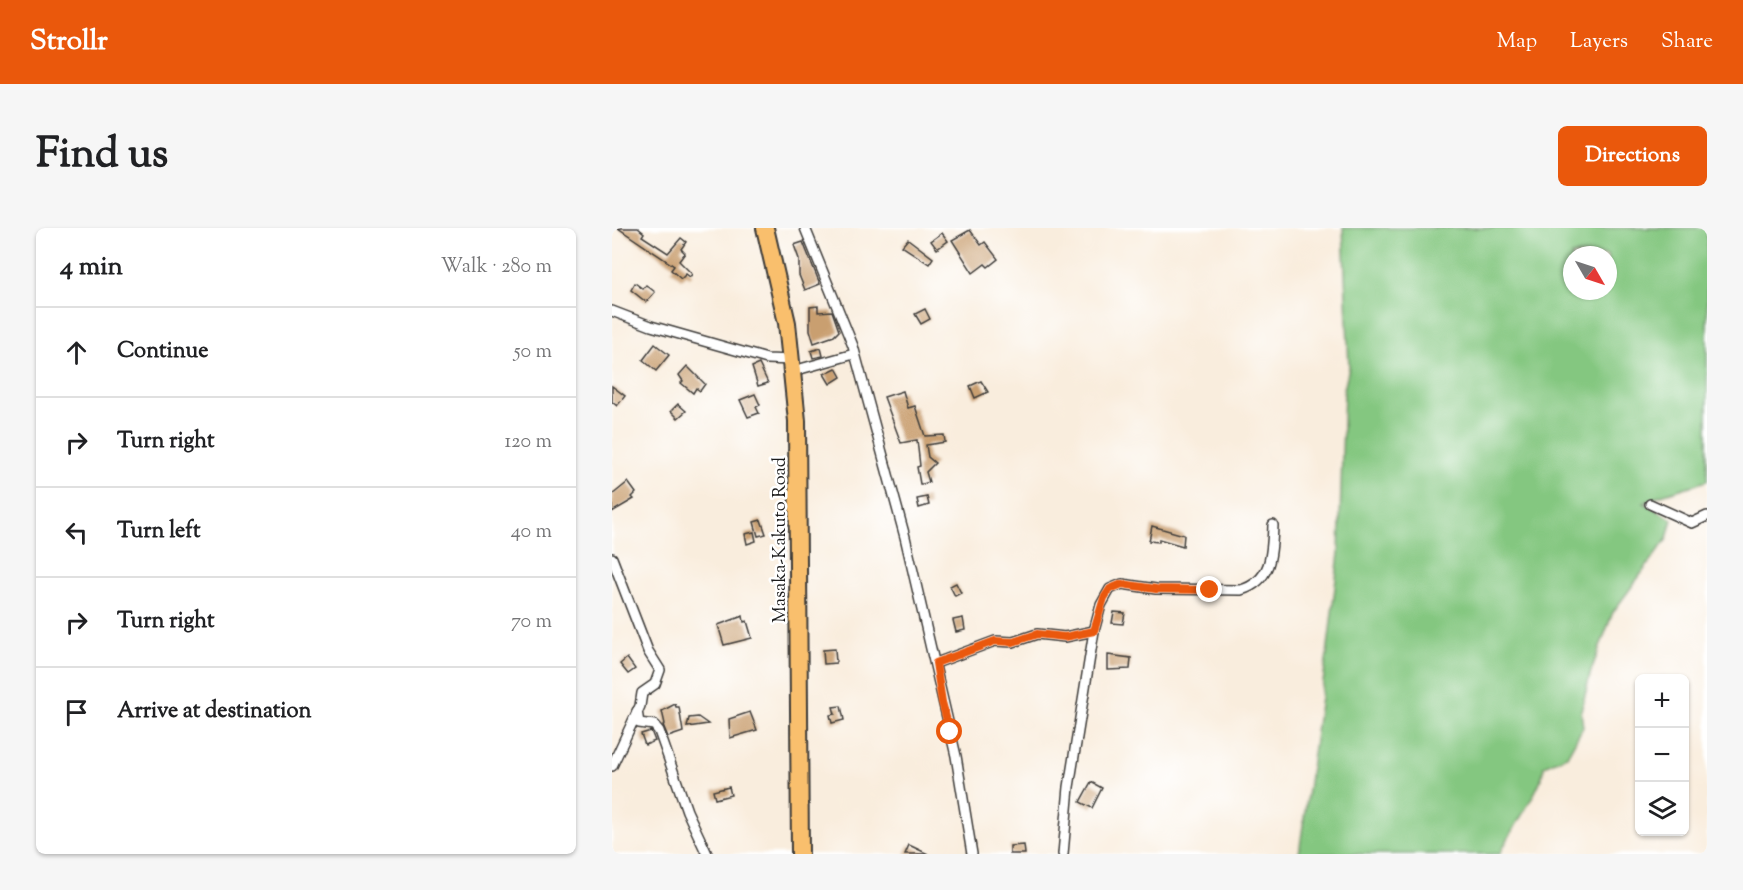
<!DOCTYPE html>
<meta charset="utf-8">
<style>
:root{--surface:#fff;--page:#f6f6f6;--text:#202124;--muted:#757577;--line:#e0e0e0;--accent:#ea580c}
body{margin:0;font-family:"Sorts Mill Goudy",serif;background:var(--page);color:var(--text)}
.controls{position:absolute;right:18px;bottom:18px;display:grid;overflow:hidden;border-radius:9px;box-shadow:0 2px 4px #0004}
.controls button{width:54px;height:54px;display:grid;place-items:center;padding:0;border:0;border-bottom:2px solid var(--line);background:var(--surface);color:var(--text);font:30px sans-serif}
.compass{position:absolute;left:951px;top:18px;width:54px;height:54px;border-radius:50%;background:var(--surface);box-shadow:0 2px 4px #0004;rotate:129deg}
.stop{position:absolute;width:18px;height:18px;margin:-14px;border:4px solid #ea580c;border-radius:50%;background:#fff}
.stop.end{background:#ea580c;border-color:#fff;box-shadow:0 2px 6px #0008}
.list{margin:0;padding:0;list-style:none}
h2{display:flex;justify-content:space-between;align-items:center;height:78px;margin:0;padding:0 24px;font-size:26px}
h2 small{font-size:20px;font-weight:400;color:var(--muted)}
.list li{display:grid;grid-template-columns:39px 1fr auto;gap:18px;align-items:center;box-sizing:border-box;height:90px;padding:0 24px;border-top:2px solid var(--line)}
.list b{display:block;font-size:22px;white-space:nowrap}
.list em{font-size:20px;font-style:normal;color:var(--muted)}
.icon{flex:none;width:33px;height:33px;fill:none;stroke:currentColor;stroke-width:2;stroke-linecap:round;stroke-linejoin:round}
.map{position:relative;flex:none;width:1095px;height:626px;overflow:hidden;border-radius:9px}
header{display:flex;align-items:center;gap:36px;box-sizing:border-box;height:84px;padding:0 30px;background:var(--accent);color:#fff}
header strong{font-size:28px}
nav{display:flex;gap:33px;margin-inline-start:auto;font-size:21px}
.intro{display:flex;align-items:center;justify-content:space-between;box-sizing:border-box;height:144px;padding:0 36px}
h1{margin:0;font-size:42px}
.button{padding:15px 27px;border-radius:9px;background:var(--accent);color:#fff;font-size:21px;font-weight:700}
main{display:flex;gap:36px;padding:0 36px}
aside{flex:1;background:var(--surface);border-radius:9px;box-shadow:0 2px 4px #0004}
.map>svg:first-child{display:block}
</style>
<header>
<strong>Strollr</strong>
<nav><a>Map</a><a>Layers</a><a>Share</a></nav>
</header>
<div class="intro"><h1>Find us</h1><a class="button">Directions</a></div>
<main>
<aside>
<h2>4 min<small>Walk · 280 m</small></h2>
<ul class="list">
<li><svg class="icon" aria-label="ahead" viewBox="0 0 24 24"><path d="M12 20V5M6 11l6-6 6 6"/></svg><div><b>Continue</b></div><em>50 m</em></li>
<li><svg class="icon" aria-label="right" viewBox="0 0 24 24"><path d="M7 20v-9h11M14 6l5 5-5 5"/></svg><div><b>Turn right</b></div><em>120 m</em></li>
<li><svg class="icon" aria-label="left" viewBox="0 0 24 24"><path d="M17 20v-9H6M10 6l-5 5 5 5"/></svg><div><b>Turn left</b></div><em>40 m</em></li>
<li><svg class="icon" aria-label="right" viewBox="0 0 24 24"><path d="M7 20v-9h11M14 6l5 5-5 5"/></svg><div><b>Turn right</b></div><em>70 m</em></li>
<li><svg class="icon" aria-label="arrive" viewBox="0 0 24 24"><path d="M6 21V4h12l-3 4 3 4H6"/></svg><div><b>Arrive at destination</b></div></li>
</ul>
</aside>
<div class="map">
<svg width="1095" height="626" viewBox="0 0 1095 626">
<rect width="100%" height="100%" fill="#fff"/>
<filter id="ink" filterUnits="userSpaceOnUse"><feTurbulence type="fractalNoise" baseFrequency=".0167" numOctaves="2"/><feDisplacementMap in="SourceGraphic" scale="12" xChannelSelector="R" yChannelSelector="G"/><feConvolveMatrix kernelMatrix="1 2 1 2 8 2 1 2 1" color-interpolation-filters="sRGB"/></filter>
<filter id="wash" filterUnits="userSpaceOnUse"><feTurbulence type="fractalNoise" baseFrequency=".008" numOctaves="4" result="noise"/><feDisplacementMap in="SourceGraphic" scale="24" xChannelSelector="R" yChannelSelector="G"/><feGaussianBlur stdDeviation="1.35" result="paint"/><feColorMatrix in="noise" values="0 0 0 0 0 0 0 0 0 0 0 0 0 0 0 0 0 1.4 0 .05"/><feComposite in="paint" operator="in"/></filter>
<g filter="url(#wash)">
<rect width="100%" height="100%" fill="#f9eddd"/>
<path fill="#84c780" stroke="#50724e" stroke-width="1.5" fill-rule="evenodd" d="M731 0H1095V253L1046 268 1032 275 1060 291 1055 311 1001 384 979 443 969 483 971 499 955 528 932 538C932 558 898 603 888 626H687L716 419 727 325 732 162 737 139ZM960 27H996V63H960Z"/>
<g id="blocks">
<g fill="#c99f6f">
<polygon points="6,0 26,0 32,5 30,8 56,25 69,10 74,14 69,21 73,25 67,33 80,46 78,49 74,46 69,51 59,42 62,38"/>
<polygon points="358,2 369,17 373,14 386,31 376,39 373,36 361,45 340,12"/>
<polygon points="330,5 336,13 325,21 319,13"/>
<polygon points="296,11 321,30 317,36 290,18"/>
<polygon points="191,14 208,56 193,62 187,47 187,31 182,17"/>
<polygon points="23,55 31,61 34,57 43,64 34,74 19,62"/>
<polygon points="206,78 206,84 220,83 227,103 222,108 202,115 198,102 198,79"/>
<polygon points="313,81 318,91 309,96 303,86"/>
<polygon points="43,116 57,127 44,143 31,132"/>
<polygon points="209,120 211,128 201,130 199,123"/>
<polygon points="147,136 156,155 146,158 140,139"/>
<polygon points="75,138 93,156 88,163 84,160 81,165 69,155 71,153 67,147"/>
<polygon points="224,140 229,149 218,156 212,146"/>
<polygon points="369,153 376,164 363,170 358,158"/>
<polygon points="0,158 13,168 5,178 0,174"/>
<polygon points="291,163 296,180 303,178 313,208 332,207 333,214 314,217 316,229 323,235 314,244 317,254 311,256 308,256 305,239 308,238 305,212 289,215 272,169"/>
<polygon points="143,166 148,177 144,179 147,185 136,189 128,172"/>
<polygon points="66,176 74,183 66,190 59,183"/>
<polygon points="16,254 24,265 20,269 22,271 0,284 0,267"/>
<polygon points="315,269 317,277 307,280 305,271"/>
<polygon points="149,292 154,306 146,308 142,294"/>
<polygon points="540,298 572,307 571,318 547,311 547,314 537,313"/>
<polygon points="142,304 144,313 135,316 133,306"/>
<polygon points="344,355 349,365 343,368 338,358"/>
<polygon points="502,384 513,385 511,396 500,395"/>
<polygon points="131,388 132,394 135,393 140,410 112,417 106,397"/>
<polygon points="351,390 353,402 344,404 341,392"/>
<polygon points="223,421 224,435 212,436 211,422"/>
<polygon points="496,427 519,430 518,441 496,442"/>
<polygon points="15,430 23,441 16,446 8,436"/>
<polygon points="63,476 64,479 67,479 71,504 56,509 51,497 53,496 50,483"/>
<polygon points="229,478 232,492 220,495 218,487 223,486 221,479"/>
<polygon points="138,484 145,502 118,510 117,491"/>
<polygon points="86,489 96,496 75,499 77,490"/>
<polygon points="39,503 43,513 33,517 29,506"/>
<polygon points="479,554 490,560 480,580 468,574"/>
<polygon points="117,559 119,567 103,571 101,563"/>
<polygon points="297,617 316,626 293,626"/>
<polygon points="412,617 413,626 398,626 398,618"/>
</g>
</g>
</g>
<g filter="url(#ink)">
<use href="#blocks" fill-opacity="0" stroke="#3d3b39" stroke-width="1.5"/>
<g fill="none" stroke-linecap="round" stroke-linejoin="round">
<g stroke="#3d3b39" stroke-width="12">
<g id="street">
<polyline points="193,0 241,118 293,309 344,528 360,626"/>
<polyline points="0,83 39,98 155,131 180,132"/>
<polyline points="181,143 242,126"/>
<polyline points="1038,276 1080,295 1095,288"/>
<polyline points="0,330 36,423 48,442 43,456 30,465 28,478 0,538"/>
<polyline points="324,435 383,413 401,414 425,406 453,409 482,403"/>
<polyline points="25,483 27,495 42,497 47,503 75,583 95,626"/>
<path d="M451 626 457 559 482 403 489 377 498 361 510 356 544 361 629 362C660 353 660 325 661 297"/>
</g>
</g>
<g stroke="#3d3b39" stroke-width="20">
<polyline id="highway" points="153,0 175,95 185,193 188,626"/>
</g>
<use href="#street" stroke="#fff" stroke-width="9"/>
<use href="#highway" stroke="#f9bf6d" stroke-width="16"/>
</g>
</g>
<g fill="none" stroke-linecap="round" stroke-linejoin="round" filter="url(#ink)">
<polyline stroke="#ea580c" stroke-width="8" points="338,504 330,474 324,435 383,413 401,414 425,406 453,409 482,403 492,370 498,361 510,356 544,361 598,362"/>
</g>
<g text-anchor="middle" stroke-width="5" stroke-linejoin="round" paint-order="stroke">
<g font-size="18" fill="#1c1c1c" stroke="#fff">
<text transform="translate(167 312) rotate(-90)" y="6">Masaka-Kakuto Road</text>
</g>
</g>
</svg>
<div class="controls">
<button>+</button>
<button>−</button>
<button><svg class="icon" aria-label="layers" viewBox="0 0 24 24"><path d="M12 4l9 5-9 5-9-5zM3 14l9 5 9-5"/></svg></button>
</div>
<svg class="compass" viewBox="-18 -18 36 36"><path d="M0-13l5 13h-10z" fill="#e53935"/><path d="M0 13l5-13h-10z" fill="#757577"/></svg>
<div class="stop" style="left:338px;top:504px"></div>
<div class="stop end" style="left:598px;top:362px"></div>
</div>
</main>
